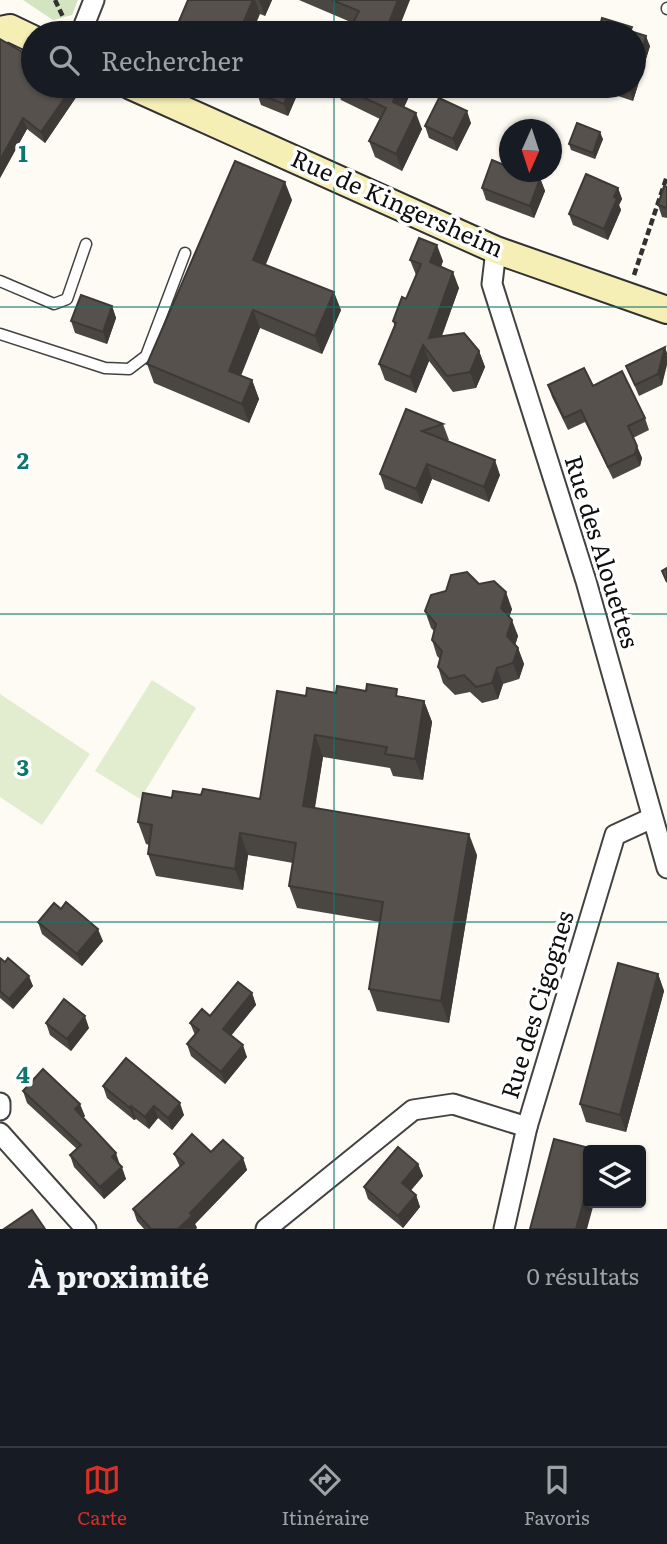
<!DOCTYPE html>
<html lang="fr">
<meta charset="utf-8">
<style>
:root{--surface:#171b24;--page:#20242c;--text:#f1f3f6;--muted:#9ea1a6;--line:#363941;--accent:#d93025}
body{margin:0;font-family:Literata,serif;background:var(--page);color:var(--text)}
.controls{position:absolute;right:21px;bottom:21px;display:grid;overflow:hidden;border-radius:7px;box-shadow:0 2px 5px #0004}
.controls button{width:63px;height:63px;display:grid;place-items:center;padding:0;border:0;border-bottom:2px solid var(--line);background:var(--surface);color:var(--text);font:35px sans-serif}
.compass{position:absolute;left:499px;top:119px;width:63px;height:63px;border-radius:50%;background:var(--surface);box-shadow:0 2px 5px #0004;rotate:183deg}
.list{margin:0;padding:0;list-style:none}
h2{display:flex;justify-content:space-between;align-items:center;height:91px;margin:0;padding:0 28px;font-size:30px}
h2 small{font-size:23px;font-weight:400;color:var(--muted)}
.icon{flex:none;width:38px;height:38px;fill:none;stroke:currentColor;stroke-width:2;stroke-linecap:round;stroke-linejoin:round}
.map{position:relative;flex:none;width:667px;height:1229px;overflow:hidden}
.search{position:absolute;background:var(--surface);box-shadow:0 2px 5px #0004;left:21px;right:21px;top:21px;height:77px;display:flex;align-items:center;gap:18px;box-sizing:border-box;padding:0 24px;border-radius:38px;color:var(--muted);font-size:26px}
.sheet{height:217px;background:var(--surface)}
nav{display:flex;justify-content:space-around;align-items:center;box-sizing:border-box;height:98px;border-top:2px solid var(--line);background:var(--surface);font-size:19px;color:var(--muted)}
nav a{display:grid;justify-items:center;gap:4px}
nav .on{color:var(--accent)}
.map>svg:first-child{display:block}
</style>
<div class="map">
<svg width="667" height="1229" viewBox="0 0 667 1229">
<rect width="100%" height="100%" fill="#fdfbf3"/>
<polygon fill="#d2e4c0" points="23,0 78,0 72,15 53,20"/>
<g fill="#e2edd0">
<polygon points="152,680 196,708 140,799 95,771"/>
<polygon points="0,694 90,754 42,825 0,797"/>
</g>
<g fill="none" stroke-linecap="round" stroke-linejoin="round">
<g stroke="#424242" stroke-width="13">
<g id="lane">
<polyline points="667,9 667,8"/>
<polyline points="0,281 54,304 67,299 86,244"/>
<polyline points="0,334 105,368 129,369 146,356 185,253"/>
</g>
</g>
<g stroke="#424242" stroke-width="23">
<g id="street">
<polyline points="81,33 94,0"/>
<polyline points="496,250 492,284 586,581 667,868"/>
<polyline points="0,1103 0,1110"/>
<polyline points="0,1133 86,1229"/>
<polyline points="266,1229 413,1110 453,1104 527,1127"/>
<polyline points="504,1229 527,1127 615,835 652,818"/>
</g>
</g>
<g stroke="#313131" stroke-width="30">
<g id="secondary">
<polyline points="0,30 10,28 33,39"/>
<polyline points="131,86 496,250 667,310"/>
</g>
</g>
<g stroke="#313131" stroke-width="4.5" stroke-dasharray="7 3.5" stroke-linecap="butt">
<polyline points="55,0 64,19"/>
<polyline points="634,275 667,176"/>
</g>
<use href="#lane" stroke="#fff" stroke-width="10"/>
<use href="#street" stroke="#fff" stroke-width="19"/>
<use href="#secondary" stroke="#f5efb6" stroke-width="26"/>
</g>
<g fill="#4a4642">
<polygon points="188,0 272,0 265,16 260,14"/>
<polygon points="299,0 410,0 353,23"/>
<polygon points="633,32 650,46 633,101 597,89 595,86 634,86"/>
<polygon points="0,39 33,86 76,86 79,93 45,143 27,129 0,178"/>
<polygon points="260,86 301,86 288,116 261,105 257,93"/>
<polygon points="336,86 414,86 404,107 422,129 402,171 375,157 369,141 380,119 341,100"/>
<polygon points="471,123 457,151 429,138 425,126"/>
<polygon points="603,139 595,159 571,150 569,144"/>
<polygon points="540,178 545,191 534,218 486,200 482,188"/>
<polygon points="667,187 667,218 662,217 658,205"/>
<polygon points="618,188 622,199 619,205 621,210 608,240 573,225 569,214"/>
<polygon points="292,200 265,265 341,310 322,354 260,328 241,376 252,380 259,399 249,423 154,383 147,364"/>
<polygon points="410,260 443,261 441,267 459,288 442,336 479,351 485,367 476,388 453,392 429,361 416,393 385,380 379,364 395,327 393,321 406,299 416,275"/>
<polygon points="112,306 116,318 107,344 75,333 71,321"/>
<polygon points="667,353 662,385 639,396 626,366"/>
<polygon points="548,385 593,386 645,418 649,430 633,438 642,458 640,466 613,479 585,422 568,430 552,397"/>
<polygon points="406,409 443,424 449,440 447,441 500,475 489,502 432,479 422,504 385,489 380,474"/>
<polygon points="479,584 512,609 509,617 518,636 515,645 518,648 524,664 519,679 503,684 498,699 482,703 470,692 455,695 443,683 438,667 440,659 437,656 432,640 434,631 431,628 425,611"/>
<polygon points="336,693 400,696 424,701 432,722 423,780 393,776 390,768 323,757 315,808 477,855 449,1023 377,1011 369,989 380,922 297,908 289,886 293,863 248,855 243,890 156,876 148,854 149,845 146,844 138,822 172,798 201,795 260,799 306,696"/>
<polygon points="38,922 103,941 82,966 42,934"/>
<polygon points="0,958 33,986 13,1009 0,998"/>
<polygon points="658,974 664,991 626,1132 586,1122 580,1104"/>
<polygon points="252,993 256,1005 231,1036 247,1057 225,1084 191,1056 187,1044 195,1035 190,1023 210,1016"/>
<polygon points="46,1023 89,1028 71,1051 50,1035"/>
<polygon points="103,1086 184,1115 172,1130 158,1118 149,1129 136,1119 134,1120 107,1098"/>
<polygon points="23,1091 85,1116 83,1118 120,1166 126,1179 104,1199 74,1167 70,1155 77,1149 27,1103"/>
<polygon points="211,1152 243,1158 247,1170 195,1224 197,1228 196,1229 144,1229 137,1221 133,1209 180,1167 174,1154"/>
<polygon points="418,1164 423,1176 411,1190 416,1195 420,1207 403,1228 368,1199 364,1187"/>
</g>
<g fill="#3c3936">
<polygon points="253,0 255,0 260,14 252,33 239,33"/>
<polygon points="259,0 272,0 265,16"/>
<polygon points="398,0 410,0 397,33 390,20"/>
<polygon points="646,36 650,46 633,101 630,90 631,86 634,86 634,77"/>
<polygon points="73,86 76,86 79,93 45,143 41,132"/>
<polygon points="291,86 301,86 288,116 284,104"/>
<polygon points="400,86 414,86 399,118 393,102"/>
<polygon points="467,111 471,123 457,151 453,139"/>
<polygon points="416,113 422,129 402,171 396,154"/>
<polygon points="23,118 27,129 0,178 0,160"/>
<polygon points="600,132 603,139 595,159 593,153"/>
<polygon points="540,178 545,191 534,218 530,206"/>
<polygon points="285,182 292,200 260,279 253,260"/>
<polygon points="618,188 622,199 619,205 621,210 608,240 604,229 614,197"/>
<polygon points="437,245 443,261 436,278 430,262"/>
<polygon points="453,272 459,288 435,354 429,338"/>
<polygon points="334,292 341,310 322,354 315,336"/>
<polygon points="112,306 116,318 107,344 103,332"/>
<polygon points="253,310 260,328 235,389 229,371"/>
<polygon points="423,345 429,361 416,393 410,377"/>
<polygon points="665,347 667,353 667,365 662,385 658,374"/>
<polygon points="479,351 485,367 476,388 470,372"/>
<polygon points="252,380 259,399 249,423 242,404"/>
<polygon points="637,446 642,458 640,466 635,454"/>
<polygon points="495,460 500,475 489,502 484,487"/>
<polygon points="427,464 432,479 422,504 416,489"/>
<polygon points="506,592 512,609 507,624 501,608"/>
<polygon points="512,620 518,636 513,652 507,636"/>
<polygon points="518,648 524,664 519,679 513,663"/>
<polygon points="497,668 503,684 498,699 492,683"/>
<polygon points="424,701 432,722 423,780 415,759"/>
<polygon points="315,735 323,757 311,828 303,806"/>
<polygon points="240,833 248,855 243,890 235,869"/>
<polygon points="469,834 477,855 449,1023 441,1001"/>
<polygon points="98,929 103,941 82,966 77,954"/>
<polygon points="658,974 664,991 626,1132 620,1115"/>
<polygon points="29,976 33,986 13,1009 9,999"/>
<polygon points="252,993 256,1005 227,1040 223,1029"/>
<polygon points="85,1016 89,1028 71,1051 67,1039"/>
<polygon points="243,1045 247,1057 225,1084 221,1072"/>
<polygon points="180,1103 184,1115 172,1130 168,1118"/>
<polygon points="80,1104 85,1116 80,1121 75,1109"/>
<polygon points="131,1106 136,1119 134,1120 130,1108"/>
<polygon points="154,1106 158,1118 149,1129 145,1117"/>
<polygon points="116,1153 120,1165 112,1157"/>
<polygon points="243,1158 247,1170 195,1224 197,1228 178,1229 190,1213"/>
<polygon points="418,1164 423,1176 407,1195 402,1183"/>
<polygon points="122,1167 126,1179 104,1199 100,1187"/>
<polygon points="588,1185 588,1203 594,1203 587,1229 576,1229"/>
<polygon points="416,1195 420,1207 403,1228 398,1216"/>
</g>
<g fill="#56514d" stroke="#3c3936" stroke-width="2">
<polygon points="188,0 253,0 239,33 174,33"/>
<polygon points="332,0 398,0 390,20 419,33 348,33 359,11"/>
<polygon points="602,18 632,27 630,31 646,36 634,77 634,33 598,33"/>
<polygon points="0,39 33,58 33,86 73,86 41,132 23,118 0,160"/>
<polygon points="260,86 291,86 284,104 257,93"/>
<polygon points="339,86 400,86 393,102 416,113 396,154 369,141 386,108"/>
<polygon points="615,86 631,86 630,90"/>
<polygon points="439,98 467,111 453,139 425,126"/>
<polygon points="577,123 600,132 593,153 569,144"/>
<polygon points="492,160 509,167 509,172 522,172 540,178 530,206 482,188"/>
<polygon points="235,161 285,182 253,260 334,292 315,336 253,310 229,371 252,380 242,404 147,364"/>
<polygon points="586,174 618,188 614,197 617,199 604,229 569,214"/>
<polygon points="664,186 667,187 667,208 658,205"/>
<polygon points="419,238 437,245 430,262 453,272 429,338 464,333 479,351 470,372 447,376 423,345 410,377 379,364 396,323 393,321 402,297 406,299 421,264 410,260"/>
<polygon points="81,295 112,306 103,332 71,321"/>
<polygon points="665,347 658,374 635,385 626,366"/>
<polygon points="584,368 593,386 622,371 645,418 628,426 637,446 635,454 608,467 581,410 564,418 548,385"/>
<polygon points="406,409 443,424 422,431 495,460 484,487 427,464 416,489 380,474"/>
<polygon points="667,568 667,582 662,571"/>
<polygon points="467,572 479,584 494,581 506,592 501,608 512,620 507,636 518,648 513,663 497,668 492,683 476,687 464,675 449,679 438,667 442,651 432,640 436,624 425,611 431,595 446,591 451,575"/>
<polygon points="367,684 397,689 396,696 424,701 415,759 385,754 387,747 315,735 303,806 469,834 441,1001 369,989 383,902 289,886 296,843 240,833 235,869 148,854 152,825 138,822 143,793 172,798 173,791 201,795 203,789 260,799 277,691 306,696 307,688 336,693 337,686 366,691"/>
<polygon points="66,902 98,929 77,954 38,922 54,903 61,909"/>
<polygon points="0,958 5,962 8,958 29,976 9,999 0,991"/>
<polygon points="618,963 658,974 620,1115 580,1104"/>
<polygon points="238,982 252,993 223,1029 243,1045 221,1072 187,1044 199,1030 190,1023 202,1009 210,1016"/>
<polygon points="64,999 85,1016 67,1039 46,1023"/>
<polygon points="126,1058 180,1103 168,1118 154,1106 145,1117 131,1106 130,1108 103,1086"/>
<polygon points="43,1069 80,1104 75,1109 116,1153 112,1157 122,1167 100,1187 70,1155 81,1145 23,1091"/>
<polygon points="192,1134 211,1152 223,1140 243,1158 190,1213 192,1216 178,1229 151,1229 133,1209 184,1163 174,1154"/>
<polygon points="554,1139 597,1150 588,1150 588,1185 576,1229 530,1229"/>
<polygon points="398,1147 418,1164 402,1183 416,1195 398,1216 364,1187"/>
<polygon points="32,1210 45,1229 4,1229"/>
</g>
<path fill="none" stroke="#0f766e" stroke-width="2" stroke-opacity="0.55" d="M334 0V33M334 86V1229M0 307H667M0 614H667M0 922H667"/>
<g text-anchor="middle" stroke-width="7" stroke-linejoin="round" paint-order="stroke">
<g font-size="24" fill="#0f0f0f" stroke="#fff">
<text transform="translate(397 204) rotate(24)" y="8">Rue de Kingersheim</text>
<text transform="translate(601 552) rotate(73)" y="8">Rue des Alouettes</text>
<text transform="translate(538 1005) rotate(-73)" y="8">Rue des Cigognes</text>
</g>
</g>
<g font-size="23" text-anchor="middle" font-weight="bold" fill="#0f766e" stroke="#fff" stroke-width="7" stroke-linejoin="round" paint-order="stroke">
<text x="23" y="162">1</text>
<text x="23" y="469">2</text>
<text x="23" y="776">3</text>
<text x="23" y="1083">4</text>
</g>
</svg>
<div class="controls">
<button><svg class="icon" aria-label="layers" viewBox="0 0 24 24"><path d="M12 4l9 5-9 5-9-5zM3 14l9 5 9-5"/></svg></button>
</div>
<svg class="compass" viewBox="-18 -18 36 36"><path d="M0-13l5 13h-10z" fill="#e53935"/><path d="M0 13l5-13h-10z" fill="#9ea1a6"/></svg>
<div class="search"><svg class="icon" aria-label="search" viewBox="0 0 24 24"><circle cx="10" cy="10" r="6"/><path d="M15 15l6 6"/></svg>Rechercher</div>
</div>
<section class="sheet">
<h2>À proximité<small>0 résultats</small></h2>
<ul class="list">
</ul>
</section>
<nav>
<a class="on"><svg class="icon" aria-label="map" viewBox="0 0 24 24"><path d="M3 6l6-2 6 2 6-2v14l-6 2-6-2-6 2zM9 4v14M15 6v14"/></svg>Carte</a>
<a><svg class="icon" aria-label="directions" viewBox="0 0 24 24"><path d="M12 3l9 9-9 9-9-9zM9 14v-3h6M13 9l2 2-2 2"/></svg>Itinéraire</a>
<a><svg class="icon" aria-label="saved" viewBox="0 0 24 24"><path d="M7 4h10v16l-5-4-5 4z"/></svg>Favoris</a>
</nav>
